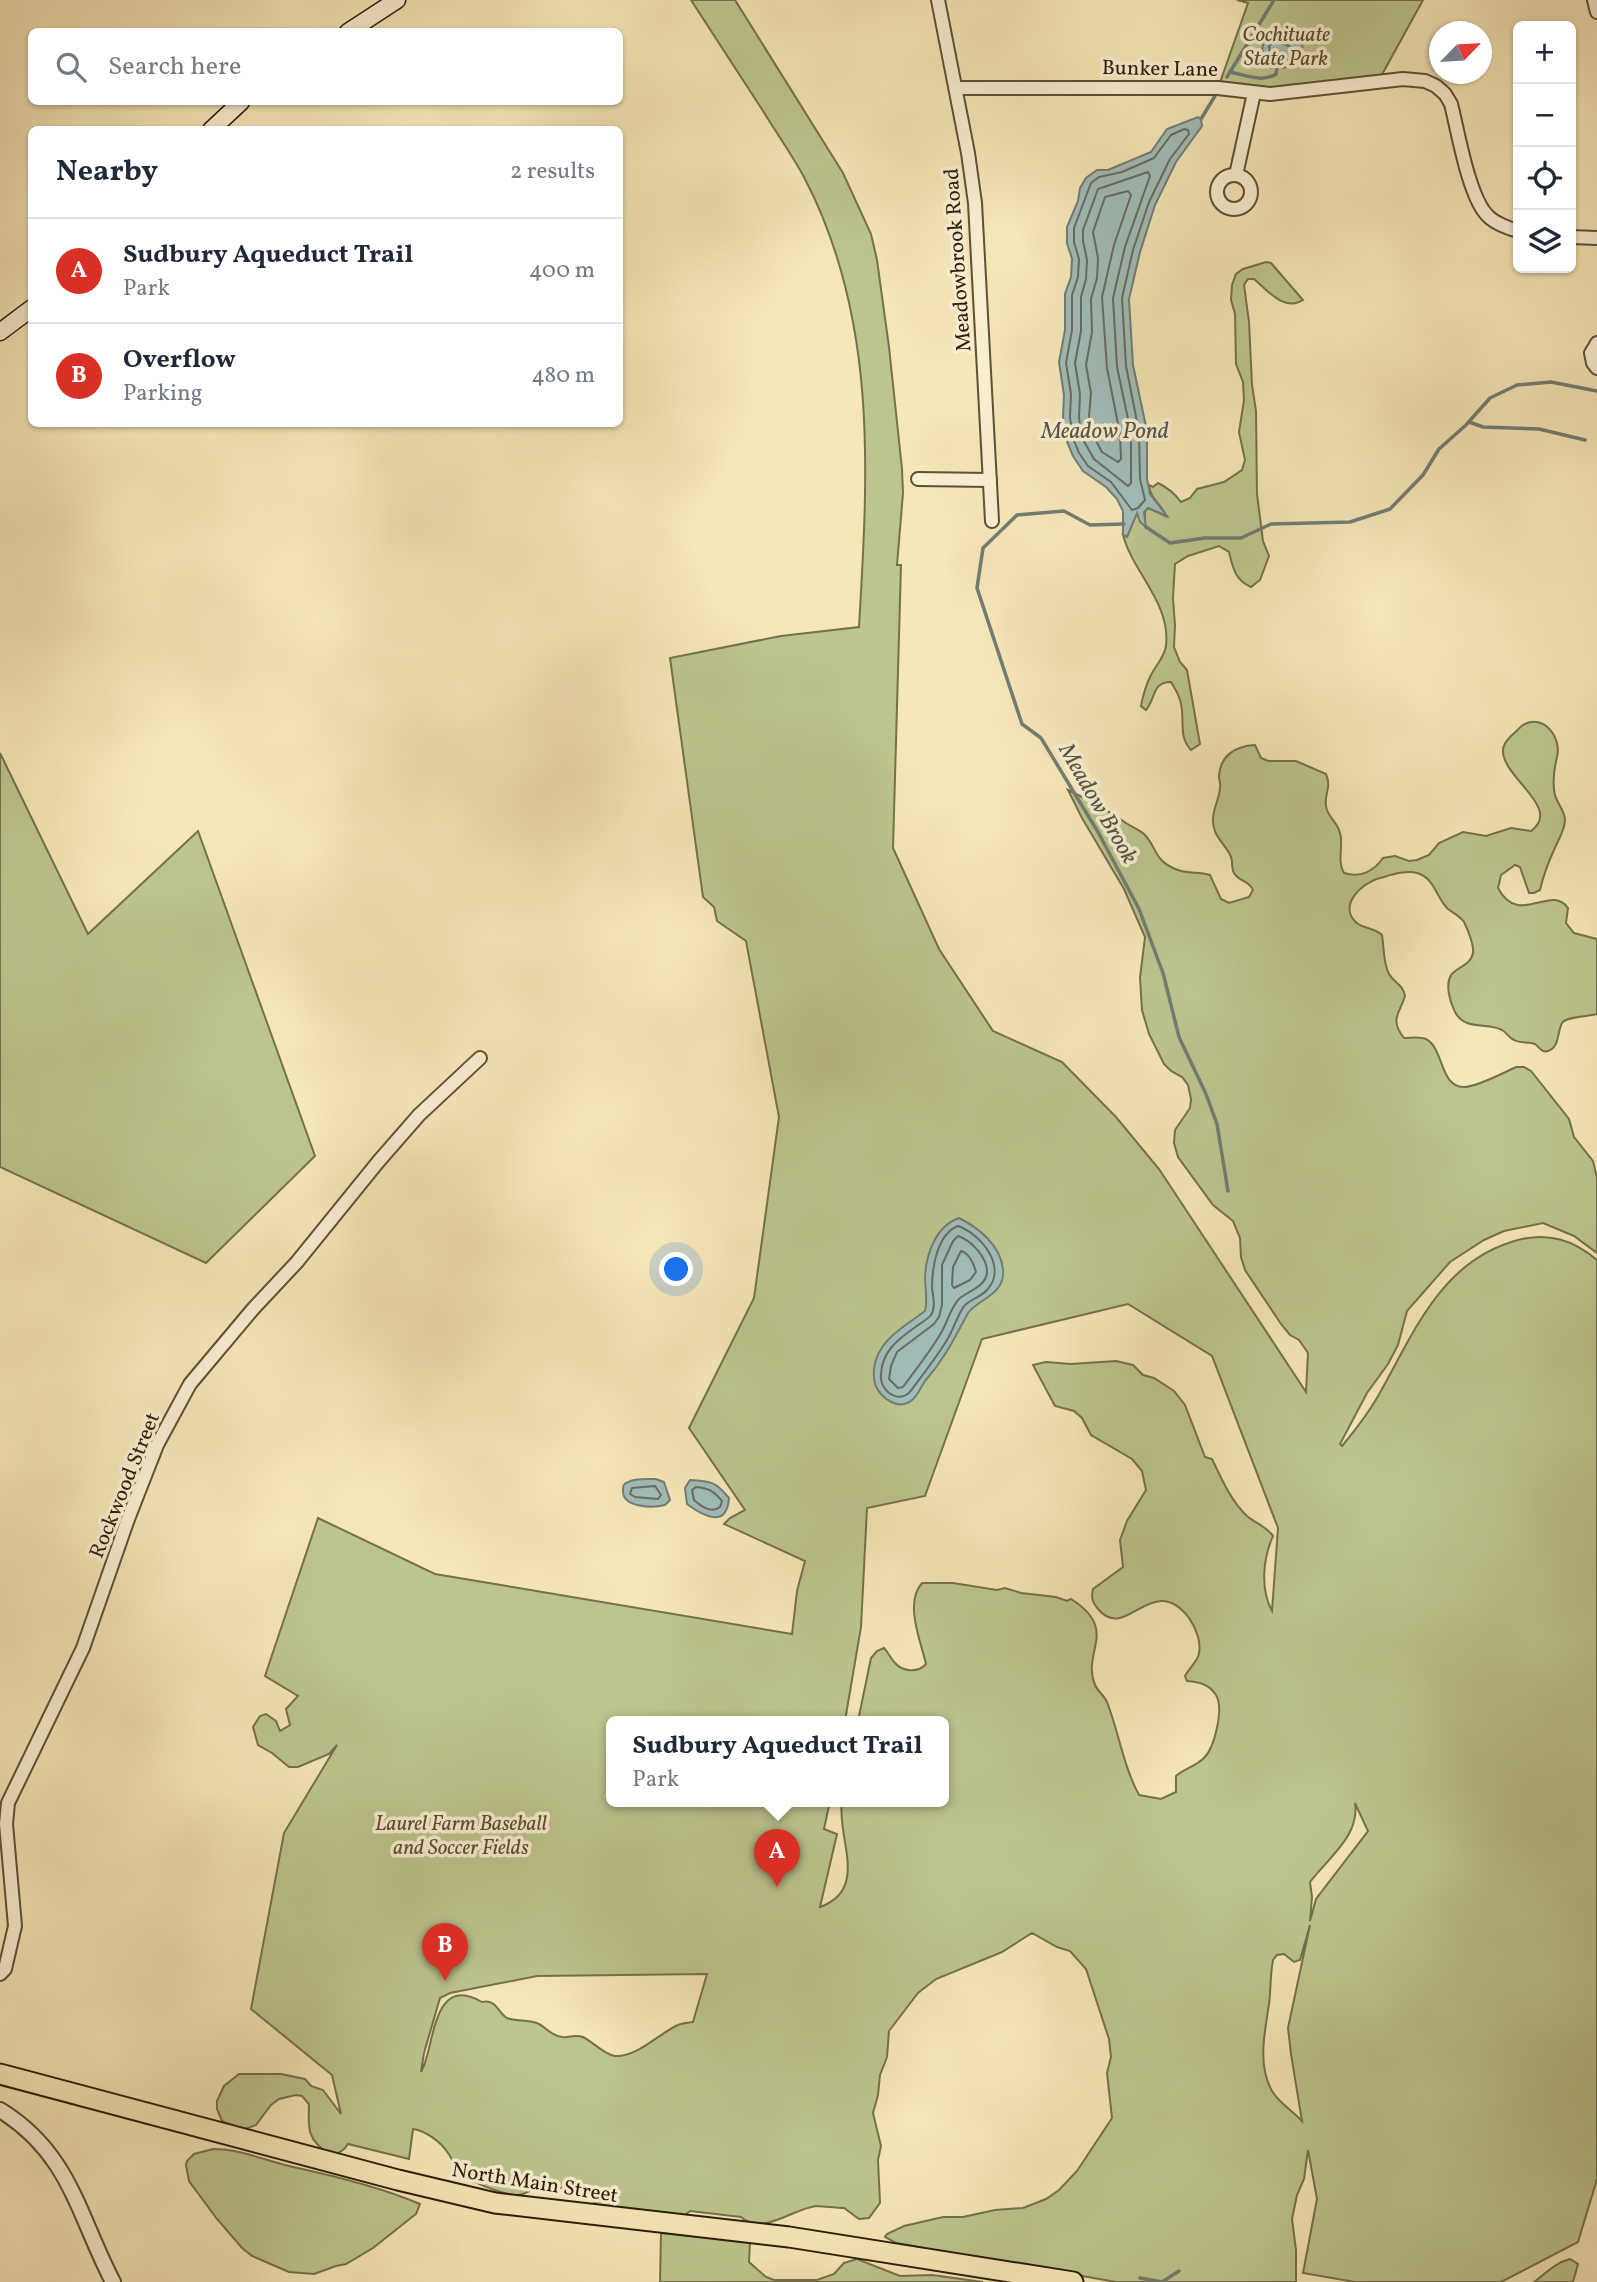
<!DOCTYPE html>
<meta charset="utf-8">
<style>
:root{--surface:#fff;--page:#f6f6f7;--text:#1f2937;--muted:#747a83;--line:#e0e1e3;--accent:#d93025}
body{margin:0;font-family:Vollkorn,serif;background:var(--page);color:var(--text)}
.controls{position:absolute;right:21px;top:21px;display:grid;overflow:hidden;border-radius:10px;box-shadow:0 2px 5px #0004}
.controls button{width:63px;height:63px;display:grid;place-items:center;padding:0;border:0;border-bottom:2px solid var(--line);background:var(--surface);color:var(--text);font:35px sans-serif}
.compass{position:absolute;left:1429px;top:21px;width:63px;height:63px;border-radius:50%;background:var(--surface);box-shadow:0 2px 5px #0004;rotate:65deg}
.you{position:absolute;left:677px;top:1270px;width:24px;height:24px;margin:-18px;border:5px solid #fff;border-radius:50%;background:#1a73e8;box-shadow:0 0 0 10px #1a73e833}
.badge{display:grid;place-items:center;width:46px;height:46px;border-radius:50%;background:var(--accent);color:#fff;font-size:23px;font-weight:700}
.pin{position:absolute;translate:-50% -58px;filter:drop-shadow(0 2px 4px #0008)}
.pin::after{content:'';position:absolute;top:37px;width:24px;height:21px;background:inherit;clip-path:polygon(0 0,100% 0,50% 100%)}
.popup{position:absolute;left:606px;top:1716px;width:343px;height:91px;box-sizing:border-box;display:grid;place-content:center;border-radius:10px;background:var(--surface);filter:drop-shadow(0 2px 5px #0005);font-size:23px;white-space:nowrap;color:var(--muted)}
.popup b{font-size:26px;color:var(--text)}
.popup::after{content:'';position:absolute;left:50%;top:100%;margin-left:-14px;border:14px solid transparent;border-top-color:var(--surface)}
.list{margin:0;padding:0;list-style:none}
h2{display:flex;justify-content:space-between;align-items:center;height:91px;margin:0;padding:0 28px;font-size:30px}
h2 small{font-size:23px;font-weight:400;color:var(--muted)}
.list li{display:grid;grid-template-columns:46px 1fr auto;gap:21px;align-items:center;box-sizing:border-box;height:105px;padding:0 28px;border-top:2px solid var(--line)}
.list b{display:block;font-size:26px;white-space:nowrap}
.list p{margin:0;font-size:23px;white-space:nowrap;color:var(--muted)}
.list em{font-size:23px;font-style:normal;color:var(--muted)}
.icon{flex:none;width:38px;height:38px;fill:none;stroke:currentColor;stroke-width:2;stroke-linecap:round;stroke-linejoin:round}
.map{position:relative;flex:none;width:1597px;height:2282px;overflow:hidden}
.search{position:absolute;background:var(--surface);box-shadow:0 2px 5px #0004;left:28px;top:28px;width:595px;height:77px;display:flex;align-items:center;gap:18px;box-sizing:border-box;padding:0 24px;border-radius:10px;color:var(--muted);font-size:26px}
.panel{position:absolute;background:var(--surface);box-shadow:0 2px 5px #0004;left:28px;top:126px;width:595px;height:301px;border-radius:10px}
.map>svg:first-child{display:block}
</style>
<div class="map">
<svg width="1597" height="2282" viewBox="0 0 1597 2282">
<rect width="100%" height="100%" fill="#f6e7b8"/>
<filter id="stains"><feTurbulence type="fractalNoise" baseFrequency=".00286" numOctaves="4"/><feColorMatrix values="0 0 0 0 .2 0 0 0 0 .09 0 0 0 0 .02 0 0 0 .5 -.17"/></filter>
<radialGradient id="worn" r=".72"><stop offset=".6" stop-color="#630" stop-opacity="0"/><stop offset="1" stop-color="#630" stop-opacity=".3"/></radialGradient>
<g fill="#bdc58e" stroke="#74714c" stroke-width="2" fill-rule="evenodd">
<path d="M691 0H735L843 173 871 234 877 260 889 347 902 469 903 493 897 565H901L893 848 939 949 993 1031 1062 1062 1116 1117 1159 1169 1306 1392 1308 1353 1299 1340 1290 1335 1281 1324 1245 1270 1241 1257 1240 1238 1233 1221 1213 1205 1178 1157 1174 1143 1175 1130 1190 1108 1191 1099 1188 1085 1182 1077 1171 1071 1164 1064 1149 1034 1142 1010 1140 978 1145 937 1124 889 1082 818 1068 790C1089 800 1108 810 1126 823 1132 827 1140 830 1145 835 1157 848 1154 859 1173 868 1186 875 1197 871 1210 875L1221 899 1229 903 1249 897 1253 890C1249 880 1239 882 1234 873 1231 868 1233 862 1231 857 1225 843 1212 836 1213 819 1213 808 1220 798 1220 787 1221 784 1219 780 1219 777 1220 755 1236 746 1255 745L1261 758 1268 761H1296L1326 774C1332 788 1324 793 1326 806 1327 816 1336 821 1339 830 1345 844 1336 860 1344 873 1361 878 1373 872 1383 858L1395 856 1409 861 1417 860 1429 855 1439 843 1463 832 1486 836 1511 828 1531 831C1563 808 1502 778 1503 750 1503 744 1508 739 1511 736 1515 733 1519 728 1523 725 1544 713 1562 738 1557 757 1554 769 1552 782 1555 795 1557 803 1565 811 1565 820 1565 830 1558 840 1554 850 1548 863 1543 877 1540 890L1534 893H1529L1520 867 1515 865 1501 875 1498 888C1519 928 1551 883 1568 908L1566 923 1574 933 1597 939V1014C1588 1017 1567 1016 1562 1023 1557 1032 1560 1047 1548 1051 1542 1053 1539 1047 1535 1044 1528 1041 1521 1044 1514 1040 1509 1038 1507 1033 1502 1030 1487 1022 1465 1031 1455 1012 1450 1002 1445 985 1451 975 1457 967 1471 965 1473 953 1474 945 1468 930 1464 922 1460 916 1453 913 1448 909 1436 898 1435 878 1417 873 1406 870 1391 875 1380 878 1362 882 1336 907 1358 924 1366 929 1375 928 1382 935 1384 947 1383 963 1389 974 1395 984 1402 983 1405 996 1400 1013 1389 1019 1404 1038 1411 1038 1419 1036 1426 1039 1444 1048 1440 1089 1465 1087 1479 1086 1503 1073 1516 1067H1524L1531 1071 1569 1119 1574 1137 1593 1161 1597 1178V1253L1574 1236 1543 1223 1504 1231 1484 1240 1450 1262 1407 1311 1398 1345 1388 1364 1367 1393 1340 1444 1342 1446C1357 1428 1371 1410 1382 1389 1416 1328 1443 1260 1518 1240 1549 1232 1573 1240 1597 1260V2179L1578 2242 1501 2282H1355L1303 2273 1317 2199 1308 2150 1304 2179 1297 2195 1292 2219 1296 2250V2282H1116L896 2243 885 2237 887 2234 904 2226 943 2217H963L995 2210 1023 2208 1046 2199 1059 2190 1077 2171 1112 2118 1107 2073 1111 2057 1109 2039 1086 1969 1070 1951 1057 1947 1032 1933 1002 1952 936 1979 918 1993 889 2031 887 2057 880 2075 878 2095 873 2113 881 2146 878 2160 880 2203 869 2218 859 2219 844 2208C840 2208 818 2206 816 2206 792 2209 763 2236 741 2217L690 2211 684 2216 601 2208C584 2193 584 2188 560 2188 553 2188 546 2183 538 2187 528 2191 521 2198 508 2194 493 2190 471 2182 459 2171 454 2167 452 2158 448 2153 441 2142 426 2131 413 2129L409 2159 348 2144C344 2151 338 2154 330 2155 307 2139 308 2130 309 2104L302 2096 296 2095 279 2099 271 2105 256 2125 245 2129 237 2128 222 2121 217 2109V2101L224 2086 239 2074H281L305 2079 311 2086 323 2090 341 2114 332 2075 251 2009 284 1833 337 1745 329 1754 298 1767H289L272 1753 258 1745 253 1727 260 1716 266 1714 276 1721 280 1731 290 1725 286 1709 298 1696 265 1676 318 1518 435 1574 792 1634 797 1591 805 1561 724 1524 730 1518 745 1510 689 1428 754 1298 779 1117 746 941 717 921 714 907 703 897 670 658 781 636 859 627C868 474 878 320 805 179 793 156 777 134 763 111 739 74 715 37 691 0ZM1128 1304 1212 1356 1278 1528 1272 1611C1260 1589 1263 1558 1273 1536 1267 1527 1255 1523 1247 1516 1231 1501 1221 1478 1212 1459L1205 1457 1185 1405 1174 1391 1154 1378 1143 1375 1133 1365 1116 1361 1071 1364 1046 1362 1033 1365 1055 1406 1074 1411 1082 1418 1091 1435 1132 1459 1142 1471 1146 1490 1127 1521 1120 1540 1123 1567 1093 1589C1091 1597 1092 1602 1098 1609 1119 1634 1137 1602 1161 1601 1183 1600 1203 1633 1199 1653 1198 1661 1189 1668 1185 1676L1187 1681C1199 1682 1209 1684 1216 1695 1224 1708 1215 1747 1204 1758 1196 1766 1184 1769 1176 1776V1792L1161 1799 1139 1795C1123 1765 1119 1733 1107 1702 1104 1695 1098 1692 1095 1685 1081 1652 1120 1630 1071 1599L1067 1601 1056 1597 1021 1593 1005 1588 997 1590 953 1583H922C904 1603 921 1642 926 1664 918 1673 903 1672 895 1663 890 1658 889 1653 884 1648L877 1651 871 1658 858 1721H943V1801H842C836 1837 870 1889 820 1907L837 1834 824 1829 830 1801H611V1721H845L861 1627 867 1508 925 1496 982 1339ZM1355 1803 1368 1831 1316 1899 1310 1921 1312 1897 1310 1882C1328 1858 1360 1836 1355 1803ZM1310 1925 1288 2028 1291 2054 1302 2121C1292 2110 1280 2104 1272 2091 1257 2065 1265 2031 1269 2004 1271 1989 1270 1975 1273 1960L1277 1955 1284 1954 1294 1962 1300 1960ZM707 1974 693 2022C688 2023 682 2023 678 2025 658 2034 638 2057 615 2056 605 2055 593 2042 583 2037 575 2034 569 2038 562 2037 550 2035 547 2028 539 2024 529 2019 516 2022 507 2018 497 2012 497 1999 482 2002 431 1972 435 2049 421 2072L424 2053 440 1998 450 1993 537 1976Z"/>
<polygon points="1237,0 1423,0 1379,80 1285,93 1218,88 1248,3"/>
<path d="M1266 262 1271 263 1303 300C1284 312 1267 290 1254 279H1248L1244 285 1249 322 1252 385 1256 411 1257 494 1263 541 1269 556 1260 580 1251 587C1235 580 1233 568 1229 552L1219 546 1188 556 1175 564 1173 598 1175 625 1174 647 1180 662 1187 670 1200 744 1191 750C1178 736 1185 721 1181 704 1180 696 1175 689 1171 682 1152 682 1156 698 1146 710L1141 706C1143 695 1146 685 1151 675 1156 665 1164 658 1166 646 1171 603 1133 573 1123 535L1127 537 1137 512 1145 526V512L1148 508 1166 516C1161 503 1150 499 1149 485L1153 487 1158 483C1167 487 1175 494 1181 502L1190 498 1197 489 1224 482 1242 470 1245 460 1239 432 1244 400 1243 382 1236 364 1235 314 1231 300 1232 285 1236 274 1243 269Z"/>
<polygon points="0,753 88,934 198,831 315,1156 206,1263 0,1167"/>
<path d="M213 2149C241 2149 266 2161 293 2167 335 2176 380 2187 420 2204L416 2214 373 2248 346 2264 336 2266 314 2274 289 2272 252 2256 242 2248 217 2219 189 2181 186 2165 187 2161 194 2154Z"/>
<polygon points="661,2233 750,2242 749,2262 766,2277 774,2280 817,2280 834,2274 844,2263 857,2259 900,2276 932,2275 983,2282 660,2282"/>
<path d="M1570 2259 1578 2264 1573 2282H1534C1546 2273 1555 2263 1570 2259Z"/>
</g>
<g fill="#a1bdb9" stroke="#727d73" stroke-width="2">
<path d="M1293 29C1308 36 1304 59 1290 66 1283 69 1275 68 1268 67 1259 55 1260 35 1277 31L1289 40 1293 38 1291 31Z"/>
<polygon points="1198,117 1201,119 1202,126 1176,162 1155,205 1140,252 1129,299 1133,365 1147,431 1147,479 1150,494 1167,516 1148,508 1144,512 1146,527 1140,522 1137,513 1127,537 1123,535 1123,511 1117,499 1106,487 1083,471 1073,456 1066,439 1063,417 1064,395 1059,362 1065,330 1065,294 1071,277 1072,259 1067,243 1067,227 1078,201 1080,188 1086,178 1097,170 1108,170 1151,152 1167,129"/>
<path d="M959 1218C979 1228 1000 1245 1003 1269 1006 1295 976 1300 968 1313 954 1339 945 1358 925 1381 919 1390 916 1401 904 1404 896 1406 886 1400 881 1394 874 1387 873 1379 874 1369 877 1340 904 1327 925 1311 928 1300 925 1288 925 1277 926 1254 936 1226 959 1218Z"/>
<path d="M656 1479 664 1482 670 1500 665 1505C653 1508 623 1508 623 1491 623 1486 623 1484 628 1482 635 1478 647 1479 656 1479Z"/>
<path d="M690 1480C711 1481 716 1482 729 1498 727 1529 703 1516 687 1504L685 1488Z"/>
</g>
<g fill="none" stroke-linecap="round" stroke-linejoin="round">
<g stroke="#666d62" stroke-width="2">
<polygon points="1275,40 1293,48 1293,52 1288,59 1277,61 1271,59 1269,46"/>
<polygon points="1184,129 1188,130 1189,134 1170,159 1149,202 1133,250 1122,298 1126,366 1139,432 1140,479 1145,500 1138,508 1132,510 1111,482 1088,466 1079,453 1073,438 1070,417 1071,394 1066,363 1072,330 1072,295 1078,277 1079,259 1074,242 1074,228 1091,183 1099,177 1122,172 1154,158 1171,135"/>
<polygon points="1148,172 1150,176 1125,247 1113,298 1117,367 1131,433 1131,483 1128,486 1094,459 1081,436 1079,417 1080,394 1075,363 1081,331 1081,297 1086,279 1087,260 1083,241 1083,230 1098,189"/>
<polygon points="1128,191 1131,195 1114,245 1102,297 1107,368 1120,434 1121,459 1118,462 1102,452 1092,433 1089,416 1091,393 1086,365 1092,332 1091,299 1097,278 1098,258 1093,232 1105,197"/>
<path d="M958 1226C981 1234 1008 1267 987 1290 981 1297 971 1299 965 1305 958 1313 953 1331 947 1340 936 1358 922 1376 909 1393 902 1398 897 1398 889 1393 883 1388 880 1382 881 1374 882 1352 897 1340 914 1328 919 1324 927 1320 931 1315 936 1307 933 1296 932 1288 932 1268 937 1234 958 1226Z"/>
<path d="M958 1236C971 1240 988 1258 987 1273 985 1287 968 1291 959 1299 951 1307 947 1323 941 1333 930 1352 916 1369 903 1387L898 1388 889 1379 891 1366 897 1352 934 1324 939 1317 942 1305V1265L953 1241Z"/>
<path d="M961 1251C969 1253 974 1264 976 1272L970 1280 954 1288 952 1285 953 1267Z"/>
<polygon points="655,1486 661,1495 658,1499 635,1497 630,1494 632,1488"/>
<path d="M696 1487C708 1488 714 1491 722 1501L720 1507C711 1514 701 1506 694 1500L692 1490Z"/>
</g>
<g stroke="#727d73" stroke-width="3.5">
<polyline points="1246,49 1250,62 1264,62"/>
<path d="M1230 72C1245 75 1263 83 1276 74L1277 68"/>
<polyline points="1227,77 1274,0"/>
<polyline points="1201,119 1215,96"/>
<polyline points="1469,422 1483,427 1539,429 1585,440"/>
<polyline points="1124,524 1090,525 1064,511 1017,515 983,548 977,588 1022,724 1041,738 1098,832 1139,909 1163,973 1179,1037 1206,1094 1217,1124 1228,1191"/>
<polyline points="1146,527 1170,543 1205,538 1241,538 1271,524 1350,522 1390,509 1423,475 1439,449 1466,425 1490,398 1517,385 1551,382 1597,391"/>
<polyline points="1140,2278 1162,2282 1179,2271"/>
</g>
<g stroke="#5e5036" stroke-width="16">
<g id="minor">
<polyline points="938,0 968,153 975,203 992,521"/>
<polyline points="1594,0 1597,12"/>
<path d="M956 88H1218L1270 94 1403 79 1425 81 1436 86 1445 94 1451 104C1458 131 1469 200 1489 217 1495 223 1510 229 1518 231"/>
<polyline points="1236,175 1254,93"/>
<circle cx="1234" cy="192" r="17"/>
<polyline points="1571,237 1597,238"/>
<polyline points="1597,343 1591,353 1593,363 1597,368"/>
<polyline points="918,479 990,480"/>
<polyline points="0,1974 5,1969 15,1926 6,1824 8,1803 83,1648 128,1519 157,1445 190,1384 253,1309 297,1262 378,1162 419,1115 480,1058"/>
</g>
</g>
<g stroke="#5e5036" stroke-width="18">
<path id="tertiary" d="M0 2110C70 2153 78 2215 113 2282"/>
</g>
<g stroke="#2b1d0a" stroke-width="19">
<g id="secondary">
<polyline points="348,32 397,0"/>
<polyline points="211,130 241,102"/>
<polyline points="0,332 32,308"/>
</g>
</g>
<g stroke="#2b1d0a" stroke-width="23">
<polyline id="primary" points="0,2074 398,2180 495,2203 789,2237 1073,2282"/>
</g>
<use href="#minor" stroke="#f9efd1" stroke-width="12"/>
<use href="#tertiary" stroke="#f9efd1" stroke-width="14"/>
<use href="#secondary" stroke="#f9efd1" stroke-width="16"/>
<use href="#primary" stroke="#f6e7b8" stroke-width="19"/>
</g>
<g text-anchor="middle" stroke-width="7" stroke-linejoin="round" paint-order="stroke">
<g font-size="21" font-style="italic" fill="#574f32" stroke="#f9efd1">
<text x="1286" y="41">Cochituate<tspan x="1286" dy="24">State Park</tspan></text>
<text x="461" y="1830">Laurel Farm Baseball<tspan x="461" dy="24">and Soccer Fields</tspan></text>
</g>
<g font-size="21" fill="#2b1d0a" stroke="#f9efd1">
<text transform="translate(1160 68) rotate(1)" y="7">Bunker Lane</text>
<text transform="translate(957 260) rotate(-94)" y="7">Meadowbrook Road</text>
<text transform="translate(124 1485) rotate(-68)" y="7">Rockwood Street</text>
<text transform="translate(535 2182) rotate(9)" y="7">North Main Street</text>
</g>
<g font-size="23" font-style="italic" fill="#545547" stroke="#f9efd1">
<text x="1105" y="438">Meadow Pond</text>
<text transform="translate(1099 803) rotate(60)" y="8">Meadow Brook</text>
</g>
</g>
<rect width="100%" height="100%" filter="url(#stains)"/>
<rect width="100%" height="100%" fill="url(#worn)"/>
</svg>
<div class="controls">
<button>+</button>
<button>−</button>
<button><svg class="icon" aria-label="locate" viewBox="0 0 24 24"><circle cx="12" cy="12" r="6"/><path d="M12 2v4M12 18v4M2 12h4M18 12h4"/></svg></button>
<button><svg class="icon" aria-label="layers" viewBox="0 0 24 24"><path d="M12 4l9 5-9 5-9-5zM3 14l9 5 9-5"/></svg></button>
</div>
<svg class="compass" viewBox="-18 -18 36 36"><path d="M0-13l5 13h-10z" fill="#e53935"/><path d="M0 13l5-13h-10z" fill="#747a83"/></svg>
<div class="you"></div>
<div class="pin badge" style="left:777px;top:1887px">A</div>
<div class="popup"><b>Sudbury Aqueduct Trail</b>Park</div>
<div class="pin badge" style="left:445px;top:1981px">B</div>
<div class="search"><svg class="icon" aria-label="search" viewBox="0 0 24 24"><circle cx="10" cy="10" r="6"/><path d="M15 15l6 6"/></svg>Search here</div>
<section class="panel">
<h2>Nearby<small>2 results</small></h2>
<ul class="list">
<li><span class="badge">A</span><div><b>Sudbury Aqueduct Trail</b><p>Park</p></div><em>400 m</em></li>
<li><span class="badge">B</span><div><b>Overflow</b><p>Parking</p></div><em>480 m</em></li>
</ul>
</section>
</div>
